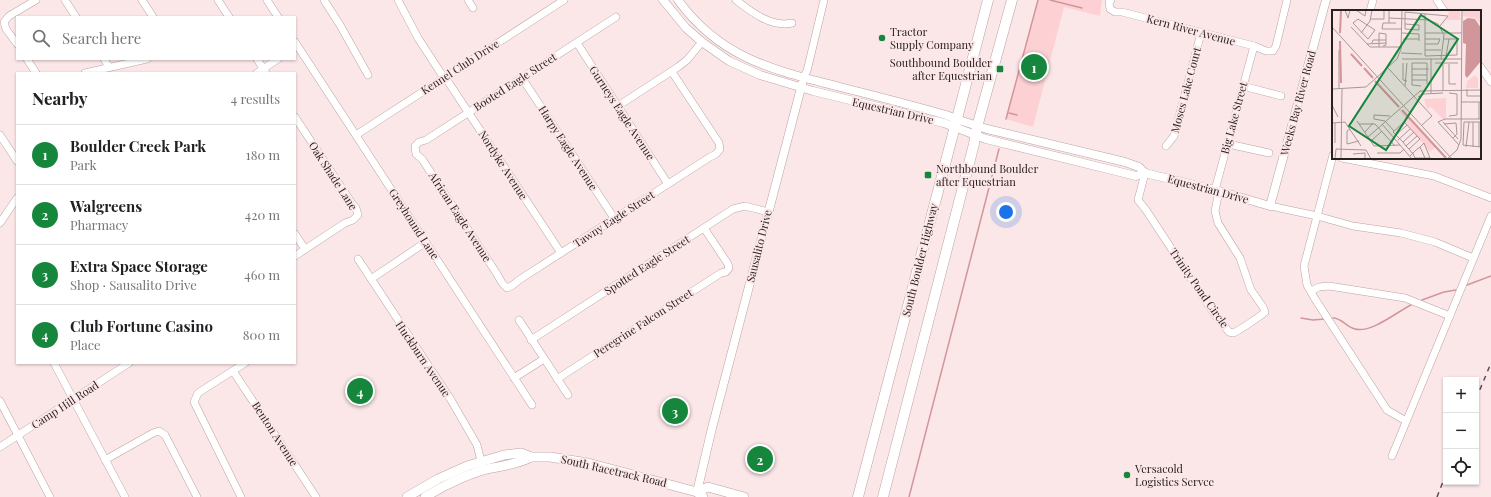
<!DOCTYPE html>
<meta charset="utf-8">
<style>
:root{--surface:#fff;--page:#f2f2f2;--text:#202124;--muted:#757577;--line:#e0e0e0;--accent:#16863d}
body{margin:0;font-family:"Playfair Display",serif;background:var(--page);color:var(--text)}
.controls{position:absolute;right:12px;bottom:12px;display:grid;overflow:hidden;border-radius:0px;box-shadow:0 1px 3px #0004}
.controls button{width:36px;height:36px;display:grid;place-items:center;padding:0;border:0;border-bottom:1px solid var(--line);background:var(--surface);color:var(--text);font:20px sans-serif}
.you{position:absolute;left:1006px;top:212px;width:14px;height:14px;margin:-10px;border:3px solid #fff;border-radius:50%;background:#1a73e8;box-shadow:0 0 0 6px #1a73e833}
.badge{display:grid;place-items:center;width:26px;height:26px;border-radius:50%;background:var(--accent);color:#fff;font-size:13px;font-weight:700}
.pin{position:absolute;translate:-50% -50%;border:2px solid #fff;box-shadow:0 1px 4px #0006}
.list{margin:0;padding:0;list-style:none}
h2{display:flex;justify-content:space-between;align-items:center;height:52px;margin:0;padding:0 16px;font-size:17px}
h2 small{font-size:13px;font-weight:400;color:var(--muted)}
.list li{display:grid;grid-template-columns:26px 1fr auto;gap:12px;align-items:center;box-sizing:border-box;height:60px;padding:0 16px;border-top:1px solid var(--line)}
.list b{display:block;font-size:15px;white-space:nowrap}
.list p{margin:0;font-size:13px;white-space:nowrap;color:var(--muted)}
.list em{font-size:13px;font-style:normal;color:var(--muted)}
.icon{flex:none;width:22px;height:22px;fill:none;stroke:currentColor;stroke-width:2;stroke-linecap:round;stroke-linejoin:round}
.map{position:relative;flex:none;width:1491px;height:497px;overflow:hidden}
.search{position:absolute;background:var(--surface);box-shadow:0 1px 3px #0004;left:16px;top:16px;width:280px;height:44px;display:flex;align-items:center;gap:10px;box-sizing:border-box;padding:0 14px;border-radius:0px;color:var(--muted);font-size:15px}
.panel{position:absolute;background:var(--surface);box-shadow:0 1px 3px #0004;left:16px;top:72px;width:280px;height:292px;border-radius:0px}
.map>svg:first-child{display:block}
</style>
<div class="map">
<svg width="1491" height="497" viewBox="0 0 1491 497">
<rect width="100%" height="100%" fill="#fce7e8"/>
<polygon fill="#fdd1d4" points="1038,0 1102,0 1100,16 1064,7 1033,127 1006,119"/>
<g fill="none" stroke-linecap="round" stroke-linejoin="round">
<g stroke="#d1969a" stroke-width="1.5">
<polyline points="1050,0 1082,8"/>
<polyline points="1009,113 1017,115"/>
<polyline points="1006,119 1038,0"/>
<polyline points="1467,285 1491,276"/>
<polyline points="1422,300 1444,292 1456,290"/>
<polyline points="1301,318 1313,320 1325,319"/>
<path d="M1333 318C1342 318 1346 327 1355 329 1372 333 1395 313 1411 305"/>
<polyline points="909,497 999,149"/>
</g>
<g stroke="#bba2a3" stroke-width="8">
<g id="minor">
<polyline points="65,0 76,17"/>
<polyline points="142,0 153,17"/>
<polyline points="218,0 229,17"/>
<polyline points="267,0 278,17"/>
<polyline points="324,0 340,25 368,75"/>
<polyline points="398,0 418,38 444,78"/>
<polyline points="468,0 473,8"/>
<path d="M736 0C751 12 772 28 792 23"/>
<polyline points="1111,0 1109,2 1110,9 1115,12 1122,12 1254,46 1266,51 1273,51 1276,46 1287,0"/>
<polyline points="1437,0 1444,11"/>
<polyline points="1370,11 1373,0"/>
<polyline points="616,17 426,140 419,142 415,146 416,154 422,159 497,274 502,283 507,288 513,285 519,280 710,157 716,154 720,149 719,143 672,72"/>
<polyline points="295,42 532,405"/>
<polyline points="577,43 668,184"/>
<polyline points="17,44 6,29 4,22 9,16 36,0"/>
<polyline points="27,59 36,73"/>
<polyline points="104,59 109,67"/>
<polyline points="257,59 266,73"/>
<polyline points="1480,66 1491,82"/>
<polyline points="85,73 147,59"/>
<polyline points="257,73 278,59"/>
<polyline points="445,77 561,253"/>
<polyline points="522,78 614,218"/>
<polyline points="803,78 807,71 824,0"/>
<polyline points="1243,86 1281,96"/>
<polyline points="618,106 678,67 687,60 702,42"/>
<polyline points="295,117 351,202 356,208 358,215 353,220 345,223 295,256"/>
<polyline points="0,135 17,161"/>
<polyline points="356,135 564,0"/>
<polyline points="1228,144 1269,153"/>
<polyline points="1166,146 1174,136 1201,33"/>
<polyline points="1333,155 1304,266 1307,285 1315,299 1387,410 1406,421"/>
<polyline points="1342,158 1434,176 1491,198"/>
<path d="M1145 173 1138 200 1146 210 1215 315 1229 332 1233 333C1237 332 1262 315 1265 312L1263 307 1251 290 1240 258 1218 223 1215 211 1219 191"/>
<polyline points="1215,190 1254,46"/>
<polyline points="1270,206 1317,216 1353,226 1401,233 1435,242 1473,258"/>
<polyline points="0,223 17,198"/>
<polyline points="295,234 305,249"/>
<polyline points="358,259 451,400 477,445 481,461"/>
<polyline points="371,279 426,242"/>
<polyline points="1311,291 1319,287 1329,286 1405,298 1450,316"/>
<polyline points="519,320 568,395"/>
<polyline points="531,340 733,209 745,206 768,212"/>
<polyline points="54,363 125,497"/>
<polyline points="233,371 316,497"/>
<polyline points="514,378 544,359"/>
<polyline points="557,379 721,273 726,272 729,268 728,264 704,228"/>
<polyline points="0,401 50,497"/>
<polyline points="0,447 129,363"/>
<polyline points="1392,456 1491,216"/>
<polyline points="105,460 153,433 159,431 165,435 197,497"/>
<polyline points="241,497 194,402 198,393 245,363"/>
</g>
</g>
<g stroke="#bba2a3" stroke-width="9">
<g id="tertiary">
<polyline points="663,0 686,28 702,42 729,61 760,75 813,91 944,123 986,139 1136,176 1145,173"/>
<path d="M678 0C721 59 774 70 840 87 876 96 911 105 946 115L956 119 987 129 1125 162 1139 167 1145 173 1219 191 1270 206 1326 0"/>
<polyline points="697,492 712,428 802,84"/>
</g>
</g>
<g stroke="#bba2a3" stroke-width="10">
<g id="secondary">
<polyline points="697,492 708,487 744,497"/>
<polyline points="407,497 438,479 467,466 504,455 521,453 531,457 550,457 588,463 697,492 703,497"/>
<path d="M425 497C443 486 463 476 483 470 500 466 516 465 531 457"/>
</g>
</g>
<g stroke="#bba2a3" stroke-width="11">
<g id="primary">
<polyline points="858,497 988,0"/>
<polyline points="883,497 974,144 977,127 1012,0"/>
</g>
</g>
<use href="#minor" stroke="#fff" stroke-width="7"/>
<use href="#tertiary" stroke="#fff" stroke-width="8"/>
<use href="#secondary" stroke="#fff" stroke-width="9"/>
<use href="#primary" stroke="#fff" stroke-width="10"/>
<g stroke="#5a4e4e" stroke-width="1.5" stroke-dasharray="5 5" stroke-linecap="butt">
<polyline points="1476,399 1491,363"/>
<polyline points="1437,497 1446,474"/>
</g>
</g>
<g fill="#16863d" stroke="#fce7e8" stroke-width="1.5">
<circle cx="882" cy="38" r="4"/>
<rect x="996" y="65" width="8" height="8" rx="2"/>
<rect x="924" y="171" width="8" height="8" rx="2"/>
<circle cx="1127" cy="475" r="4"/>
</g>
<g text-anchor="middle" stroke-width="4" stroke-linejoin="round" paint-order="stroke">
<g font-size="11" fill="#292020" stroke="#fce7e8">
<text transform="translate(1191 30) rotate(15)" y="4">Kern River Avenue</text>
<text transform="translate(460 67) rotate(-33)" y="4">Kennel Club Drive</text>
<text transform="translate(515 82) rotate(-33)" y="4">Booted Eagle Street</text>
<text transform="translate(1186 90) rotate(-75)" y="4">Moses Lake Court</text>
<text transform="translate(1298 103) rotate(-75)" y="4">Weeks Bay River Road</text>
<text transform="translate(893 111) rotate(13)" y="4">Equestrian Drive</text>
<text transform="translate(622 113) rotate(57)" y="4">Gurneys Eagle Avenue</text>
<text transform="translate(1234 118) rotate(-75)" y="4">Big Lake Street</text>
<text transform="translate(568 148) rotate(57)" y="4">Harpy Eagle Avenue</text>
<text transform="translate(503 165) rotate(57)" y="4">Nordyke Avenue</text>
<text transform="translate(333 176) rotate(57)" y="4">Oak Shade Lane</text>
<text transform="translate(1208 189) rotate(15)" y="4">Equestrian Drive</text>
<text transform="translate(460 217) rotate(57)" y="4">African Eagle Avenue</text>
<text transform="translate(614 219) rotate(-33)" y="4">Tawny Eagle Street</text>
<text transform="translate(414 224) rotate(57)" y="4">Greyhound Lane</text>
<text transform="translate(759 246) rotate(-76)" y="4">Sausalito Drive</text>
<text transform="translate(920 260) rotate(-76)" y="4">South Boulder Highway</text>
<text transform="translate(647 265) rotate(-33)" y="4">Spotted Eagle Street</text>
<text transform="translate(1199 288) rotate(55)" y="4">Trinity Pond Circle</text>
<text transform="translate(643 323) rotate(-33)" y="4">Peregrine Falcon Street</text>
<text transform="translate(423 359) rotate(56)" y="4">Huckburn Avenue</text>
<text transform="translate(65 405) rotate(-33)" y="4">Camp Hill Road</text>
<text transform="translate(275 434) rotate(57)" y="4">Benton Avenue</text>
<text transform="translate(614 471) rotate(13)" y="4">South Racetrack Road</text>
</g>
<g font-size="11" fill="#292020" stroke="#fce7e8" text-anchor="start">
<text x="890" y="36">Tractor<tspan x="890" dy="13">Supply Company</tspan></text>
<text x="992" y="67" text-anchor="end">Southbound Boulder<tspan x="992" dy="13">after Equestrian</tspan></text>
<text x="936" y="173">Northbound Boulder<tspan x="936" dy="13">after Equestrian</tspan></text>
<text x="1135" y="473">Versacold<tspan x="1135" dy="13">Logistics Servce</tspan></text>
</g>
</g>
<g transform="translate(1332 10)">
<rect width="149" height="149" fill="#fce7e8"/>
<path d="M117 0H128V10H115ZM131 0H149V15L144 8 131 6ZM143 65 146 68V78H134L135 71ZM114 88V109H111L99 97 95 99 92 89ZM69 99 104 137 100 140 98 142 72 111 74 108 67 100Z" fill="#fdd1d4"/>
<path d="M136 8 143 9 149 18V51L135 68 133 65 134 34 131 33V11Z" fill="#d1969a"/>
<path fill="none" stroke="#d1969a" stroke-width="2" d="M8 23 9 0M8 31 9 73M19 44 30 56M32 58 41 68M43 71 67 97M70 100 114 148"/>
<path fill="none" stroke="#a89798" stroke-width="1" d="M13 0 16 8 18 0M24 0 33 6 34 0M57 0V13M93 4V46L125 45V29H112M57 8 97 10 106 14 112 25 109 49M26 9 43 20 36 29 21 13ZM39 9H52V0M64 13H51L50 19H70M73 14 87 15M87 15V20L73 19V2L116 6 108 16M0 17 120 149M19 17 38 37H70M29 23 38 11 40 0M70 23 87 24V31M93 23H130M71 29H87M40 33 41 30H54M35 34 54 33M93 34H106L108 29H93M47 37V23L54 24V35L51 36M7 40V79M93 40H109M69 43 90 44M114 46 117 29M70 49H130M99 49V83M71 53V70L75 71M103 53H126M111 54V80M117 54V74H124M56 58 100 106 90 115M80 59H97M80 65H95M80 70H95M73 76 75 53M89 76 80 75V53H95V74M0 79 34 77 65 49 69 39 70 0M135 79V86H149M86 87 92 84 111 83M129 92H149M0 95 6 107M117 106 125 105V84L117 83M147 109V92M25 111 42 136 68 135M53 111 42 109V105L58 106M53 111 62 121M111 112 126 129M149 112H132L131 135 149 137M0 113 13 112 29 136M27 114H43L63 136M50 114 80 149M112 114 124 113 125 124 121 128M18 119 15 121V134L27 131M33 122 41 113M64 125 75 115M36 127 88 81 149 80M66 130 78 119M39 131 50 121M71 132 82 122M3 133V113M127 135 106 112 113 109H149M74 136 85 126M88 137 93 148M134 137 137 112M141 137V112M147 137V112M77 139 88 129 72 112 61 122 71 132 74 136 77 139 80 143H81V144L83 148H98L92 133 88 137 84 140 78 146M45 143H68L72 139M21 144 33 143V149M3 149 4 139 34 140 39 149M9 149 10 79M115 149 125 140 129 129 130 0"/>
<path fill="#16863d" fill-opacity="0.15" stroke="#16863d" stroke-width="2" d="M89 5 126 29 54 140 17 116Z"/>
<rect width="149" height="149" fill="none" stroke="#292020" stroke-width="2"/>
</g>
</svg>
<div class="controls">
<button>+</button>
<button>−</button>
<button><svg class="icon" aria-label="locate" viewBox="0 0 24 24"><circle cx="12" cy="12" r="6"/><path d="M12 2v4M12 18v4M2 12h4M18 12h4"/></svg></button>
</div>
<div class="you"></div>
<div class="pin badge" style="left:1034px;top:67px">1</div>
<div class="pin badge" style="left:760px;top:459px">2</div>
<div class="pin badge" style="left:675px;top:411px">3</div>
<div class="pin badge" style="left:360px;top:391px">4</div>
<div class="search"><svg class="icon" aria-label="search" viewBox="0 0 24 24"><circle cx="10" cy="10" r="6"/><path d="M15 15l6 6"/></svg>Search here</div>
<section class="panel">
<h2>Nearby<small>4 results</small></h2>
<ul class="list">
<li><span class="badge">1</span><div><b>Boulder Creek Park</b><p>Park</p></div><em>180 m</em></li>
<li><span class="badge">2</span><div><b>Walgreens</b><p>Pharmacy</p></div><em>420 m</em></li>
<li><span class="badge">3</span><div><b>Extra Space Storage</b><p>Shop · Sausalito Drive</p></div><em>460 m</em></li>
<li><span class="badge">4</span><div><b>Club Fortune Casino</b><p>Place</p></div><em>800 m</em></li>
</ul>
</section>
</div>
